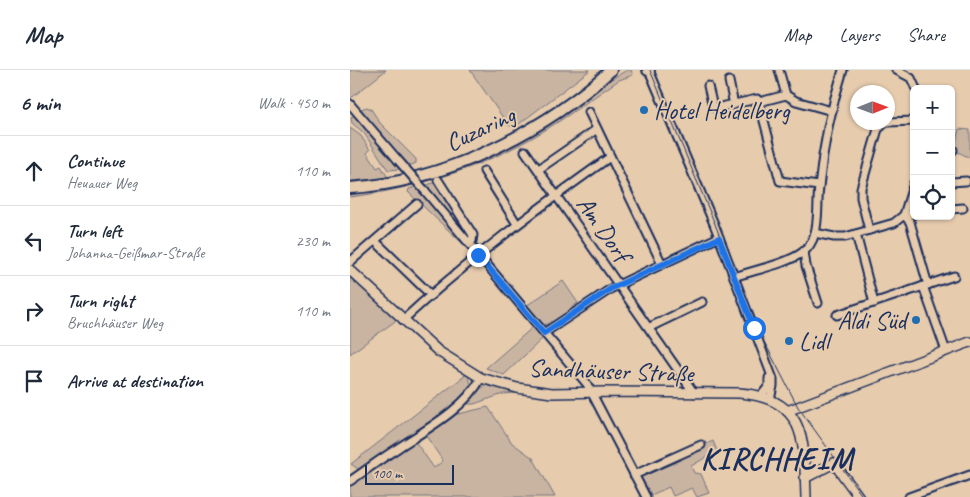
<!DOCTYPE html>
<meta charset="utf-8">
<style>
:root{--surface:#fff;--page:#f2f2f3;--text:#1f2937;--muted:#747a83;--line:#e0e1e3}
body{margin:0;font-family:Caveat,sans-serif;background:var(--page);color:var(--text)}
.controls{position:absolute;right:15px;top:15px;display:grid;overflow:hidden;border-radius:8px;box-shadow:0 1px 4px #0004}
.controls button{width:45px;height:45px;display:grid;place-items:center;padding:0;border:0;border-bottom:1px solid var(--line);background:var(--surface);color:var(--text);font:25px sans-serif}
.compass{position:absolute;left:500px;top:15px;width:45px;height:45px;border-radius:50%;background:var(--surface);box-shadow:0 1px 4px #0004;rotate:89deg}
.scale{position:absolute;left:15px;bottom:12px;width:89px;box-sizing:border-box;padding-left:5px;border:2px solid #1b2f5e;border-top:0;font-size:14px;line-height:18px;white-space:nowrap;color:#1b2f5e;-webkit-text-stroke:4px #e6cbad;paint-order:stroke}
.stop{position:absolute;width:15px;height:15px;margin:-11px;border:4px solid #1a73e8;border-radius:50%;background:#fff}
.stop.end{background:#1a73e8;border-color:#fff;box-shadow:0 1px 5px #0008}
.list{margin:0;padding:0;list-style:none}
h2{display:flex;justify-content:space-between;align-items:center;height:65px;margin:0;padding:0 20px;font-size:21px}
h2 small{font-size:16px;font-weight:400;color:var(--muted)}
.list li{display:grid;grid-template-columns:32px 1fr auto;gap:15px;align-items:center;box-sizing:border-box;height:70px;padding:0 20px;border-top:1px solid var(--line)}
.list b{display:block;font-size:19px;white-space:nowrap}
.list p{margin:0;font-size:16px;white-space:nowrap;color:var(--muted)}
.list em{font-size:16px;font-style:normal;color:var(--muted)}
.icon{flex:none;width:28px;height:28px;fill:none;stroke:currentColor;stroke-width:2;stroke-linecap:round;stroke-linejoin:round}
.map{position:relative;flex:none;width:620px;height:427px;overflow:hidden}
header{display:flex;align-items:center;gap:30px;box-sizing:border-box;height:70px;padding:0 25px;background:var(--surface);border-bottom:1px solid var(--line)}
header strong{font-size:24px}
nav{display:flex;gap:28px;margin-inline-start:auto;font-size:18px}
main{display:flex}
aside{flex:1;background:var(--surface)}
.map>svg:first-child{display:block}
</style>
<header>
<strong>Map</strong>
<nav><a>Map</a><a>Layers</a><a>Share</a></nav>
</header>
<main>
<aside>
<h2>6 min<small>Walk · 450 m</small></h2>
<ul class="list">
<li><svg class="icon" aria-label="ahead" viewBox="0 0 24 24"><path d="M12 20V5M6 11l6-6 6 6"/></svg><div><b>Continue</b><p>Heuauer Weg</p></div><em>110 m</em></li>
<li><svg class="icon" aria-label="left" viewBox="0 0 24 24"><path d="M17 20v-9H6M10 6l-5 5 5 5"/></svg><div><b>Turn left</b><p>Johanna-Geißmar-Straße</p></div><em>230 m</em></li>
<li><svg class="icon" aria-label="right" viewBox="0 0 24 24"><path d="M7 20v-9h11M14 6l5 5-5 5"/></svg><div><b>Turn right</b><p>Bruchhäuser Weg</p></div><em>110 m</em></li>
<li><svg class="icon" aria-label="arrive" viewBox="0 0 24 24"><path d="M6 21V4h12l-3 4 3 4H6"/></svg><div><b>Arrive at destination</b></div></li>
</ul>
</aside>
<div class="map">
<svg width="620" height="427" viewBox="0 0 620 427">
<rect width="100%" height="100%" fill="#e6cbad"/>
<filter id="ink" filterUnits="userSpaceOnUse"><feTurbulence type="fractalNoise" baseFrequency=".02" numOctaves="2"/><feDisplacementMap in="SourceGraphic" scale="10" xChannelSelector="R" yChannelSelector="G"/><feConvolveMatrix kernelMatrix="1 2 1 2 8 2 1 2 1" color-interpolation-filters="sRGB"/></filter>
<g filter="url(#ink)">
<g fill="#c9b4a1" stroke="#727280">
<polygon points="0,0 36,0 0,29"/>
<polygon points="120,0 240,0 169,54 164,57 158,55"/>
<path d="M277 0H281L283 5 269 10C236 32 203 58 167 76 115 103 57 120 0 127V123L116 94Z"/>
<polygon points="17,37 21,39 30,53 66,89 66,93 57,97 11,39"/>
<polygon points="6,43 50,99 38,100 14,63 2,53 1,48"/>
<polygon points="0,58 11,66 20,80 17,83 27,98 31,96 38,108 0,111"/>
<polygon points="609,59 620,60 620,88 604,80"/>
<polygon points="86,112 116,158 120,169 74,116"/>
<polygon points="68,116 115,173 112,173 58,122 59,119"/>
<polygon points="0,203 48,249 0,284"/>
<polygon points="213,211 228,233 222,237 224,241 204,255 191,254 176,236"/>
<polygon points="183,257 193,268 154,305 136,298"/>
<path d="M117 304 121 313C114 336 38 382 15 397L8 399 1 394Z"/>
<path d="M138 315 166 323 153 324 124 334H118C120 325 129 318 138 315Z"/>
<polygon points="138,337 162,373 183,388 205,427 0,427 0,414 64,370 84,398 93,391 74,363 104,345"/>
<polygon points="363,371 367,381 341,396 344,403 351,404 359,423 347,427 342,418 323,426 319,417 301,425 290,405"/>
</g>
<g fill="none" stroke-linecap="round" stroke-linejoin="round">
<g stroke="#1b2f5e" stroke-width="11">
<g id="minor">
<polyline points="299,0 364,154 423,309 423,316 420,330"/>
<polyline points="429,0 436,25 446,31 482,41"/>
<polyline points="546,0 561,8 566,19"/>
<polyline points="379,11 384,35"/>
<polyline points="358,16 363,37 366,38 407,29 409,32 436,25"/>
<polyline points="409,32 430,111 469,116"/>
<polyline points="0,34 47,89"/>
<polyline points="239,42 312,194"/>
<polyline points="538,52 564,51"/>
<polyline points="601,80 603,80"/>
<polyline points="175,81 344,323"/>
<polyline points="189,99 247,59"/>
<polyline points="134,101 167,154"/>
<polyline points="88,110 123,165 122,171 120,174"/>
<polyline points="601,112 616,111"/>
<polyline points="76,122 237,314 296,427"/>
<polyline points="601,139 613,138"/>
<polyline points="564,144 554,145 560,152 578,215"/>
<polyline points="519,160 511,128 511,118 528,59 536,52"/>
<polyline points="465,163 484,167 495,167 544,153 554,145 564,113"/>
<polyline points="506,164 524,233"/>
<polyline points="25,171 81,225"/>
<polyline points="454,181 456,196 468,233"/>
<polyline points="0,192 67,134"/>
<path d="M384 207C404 200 437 194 453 182 459 178 463 170 465 163 469 148 467 132 469 117 473 78 481 37 493 0"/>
<polyline points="573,216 596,281"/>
<polyline points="487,245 604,206"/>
<path d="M53 250C118 190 188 138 260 87"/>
<polyline points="300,257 352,232"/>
<polyline points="194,263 262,218 369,167"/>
<polyline points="411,326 419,316 419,308"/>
<polyline points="284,405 351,375"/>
<path d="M0 411C16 400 32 388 48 378 75 360 116 338 131 308"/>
<polyline points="559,427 620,405"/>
</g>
</g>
<g stroke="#1b2f5e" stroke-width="12">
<g id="tertiary">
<path d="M0 200 88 281 131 308 167 318 202 323 254 322 389 323C458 328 454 373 456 427"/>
<polyline points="437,341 620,272"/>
<polyline points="455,408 484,393 509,427"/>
</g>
</g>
<g stroke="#1b2f5e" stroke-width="14">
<g id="secondary">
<polyline points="298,0 299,0"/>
<path d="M0 118C94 112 192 63 261 0"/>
</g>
</g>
<use href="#minor" stroke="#e6cbad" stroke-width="7"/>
<use href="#tertiary" stroke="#e6cbad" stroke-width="9"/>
<use href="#secondary" stroke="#e6cbad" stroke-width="10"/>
<polyline stroke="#1b2f5e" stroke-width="1" points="300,0 365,154 404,255 417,277 448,337 513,427"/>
<g stroke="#1b2f5e" stroke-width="11" stroke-linecap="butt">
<polyline id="minor-bridge" points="47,89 76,122"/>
</g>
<use href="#minor-bridge" stroke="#e6cbad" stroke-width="7"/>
</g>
</g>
<g fill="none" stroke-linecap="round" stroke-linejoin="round" filter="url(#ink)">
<polyline stroke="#1a73e8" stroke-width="6" points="128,185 194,263 262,218 369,168 404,258"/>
</g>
<g fill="#1f6fb2" stroke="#e6cbad" stroke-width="2">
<circle cx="294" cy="40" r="5"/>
<circle cx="566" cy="250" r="5"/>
<circle cx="439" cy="271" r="5"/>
</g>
<g text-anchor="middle" stroke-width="4" stroke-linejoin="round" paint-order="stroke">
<g font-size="25" fill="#1b2f5e" stroke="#e6cbad" text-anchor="start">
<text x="304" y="49">Hotel Heidelberg</text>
<text x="556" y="259" text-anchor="end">Aldi Süd</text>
<text x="449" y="280">Lidl</text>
</g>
<g font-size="25" fill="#1b2f5e" stroke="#e6cbad">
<text transform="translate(130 58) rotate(-25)" y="9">Cuzaring</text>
<text transform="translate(254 158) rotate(55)" y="9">Am Dorf</text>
<text transform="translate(261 300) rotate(2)" y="9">Sandhäuser Straße</text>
</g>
<g font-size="30" font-weight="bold" letter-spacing="1" fill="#1b2f5e" stroke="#e6cbad">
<text x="427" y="399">KIRCHHEIM</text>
</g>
</g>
</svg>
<div class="controls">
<button>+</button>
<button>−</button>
<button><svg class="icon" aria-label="locate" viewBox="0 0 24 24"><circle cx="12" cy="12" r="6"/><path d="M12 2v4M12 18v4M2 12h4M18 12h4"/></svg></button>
</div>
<svg class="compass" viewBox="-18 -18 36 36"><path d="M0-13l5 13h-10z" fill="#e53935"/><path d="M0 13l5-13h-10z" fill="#747a83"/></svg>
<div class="scale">100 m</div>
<div class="stop" style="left:404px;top:258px"></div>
<div class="stop end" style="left:128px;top:185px"></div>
</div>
</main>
